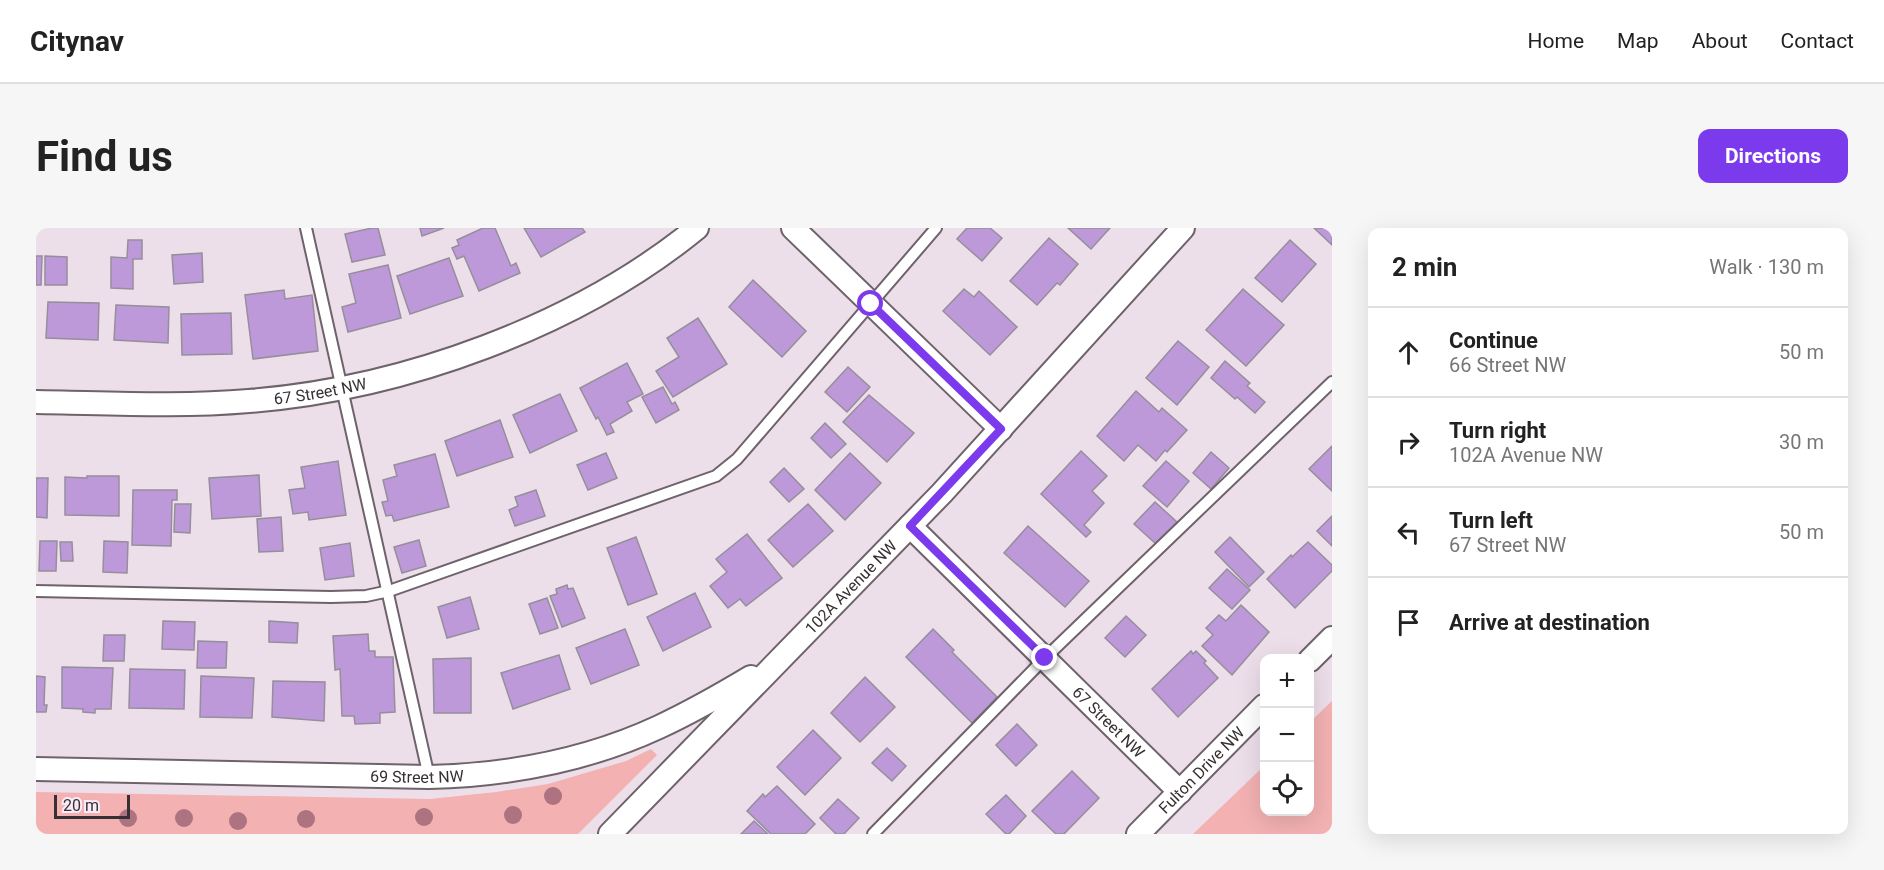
<!DOCTYPE html>
<meta charset="utf-8">
<style>
:root{--surface:#fff;--page:#f6f6f6;--text:#222;--muted:#767676;--line:#e0e0e0;--accent:#7c3aed}
body{margin:0;font-family:Roboto,sans-serif;background:var(--page);color:var(--text)}
.controls{position:absolute;right:18px;bottom:18px;display:grid;overflow:hidden;border-radius:12px;box-shadow:0 6px 24px #0002}
.controls button{width:54px;height:54px;display:grid;place-items:center;padding:0;border:0;border-bottom:2px solid var(--line);background:var(--surface);color:var(--text);font:30px sans-serif}
.scale{position:absolute;left:18px;bottom:15px;width:76px;box-sizing:border-box;padding-left:6px;border:3px solid #363034;border-top:0;font-size:16px;line-height:21px;white-space:nowrap;color:#363034;-webkit-text-stroke:4px #faecf7;paint-order:stroke}
.stop{position:absolute;width:18px;height:18px;margin:-14px;border:4px solid #7c3aed;border-radius:50%;background:#fff}
.stop.end{background:#7c3aed;border-color:#fff;box-shadow:0 2px 6px #0008}
.list{margin:0;padding:0;list-style:none}
h2{display:flex;justify-content:space-between;align-items:center;height:78px;margin:0;padding:0 24px;font-size:26px}
h2 small{font-size:20px;font-weight:400;color:var(--muted)}
.list li{display:grid;grid-template-columns:39px 1fr auto;gap:18px;align-items:center;box-sizing:border-box;height:90px;padding:0 24px;border-top:2px solid var(--line)}
.list b{display:block;font-size:22px;white-space:nowrap}
.list p{margin:0;font-size:20px;white-space:nowrap;color:var(--muted)}
.list em{font-size:20px;font-style:normal;color:var(--muted)}
.icon{flex:none;width:33px;height:33px;fill:none;stroke:currentColor;stroke-width:2;stroke-linecap:round;stroke-linejoin:round}
.map{position:relative;flex:none;width:1296px;height:606px;overflow:hidden;border-radius:12px}
header{display:flex;align-items:center;gap:36px;box-sizing:border-box;height:84px;padding:0 30px;background:var(--surface);border-bottom:2px solid var(--line)}
header strong{font-size:28px}
nav{display:flex;gap:33px;margin-inline-start:auto;font-size:21px}
.intro{display:flex;align-items:center;justify-content:space-between;box-sizing:border-box;height:144px;padding:0 36px}
h1{margin:0;font-size:42px}
.button{padding:15px 27px;border-radius:12px;background:var(--accent);color:#fff;font-size:21px;font-weight:700}
main{display:flex;gap:36px;padding:0 36px}
aside{flex:1;background:var(--surface);border-radius:12px;box-shadow:0 6px 24px #0002}
.map>svg:first-child{display:block}
</style>
<header>
<strong>Citynav</strong>
<nav><a>Home</a><a>Map</a><a>About</a><a>Contact</a></nav>
</header>
<div class="intro"><h1>Find us</h1><a class="button">Directions</a></div>
<main>
<div class="map">
<svg width="1296" height="606" viewBox="0 0 1296 606">
<rect width="100%" height="100%" fill="#eddfea"/>
<g fill="#f3b1b2">
<polygon points="1296,473 1296,606 1157,606 1228,538 1228,584 1274,584 1274,494"/>
<polygon points="615,521 621,527 542,606 0,606 0,564 394,571 460,564 512,556 590,533"/>
</g>
<g fill="#be99d9" stroke="#958e9b" stroke-width="1.5">
<polygon points="336,0 342,0 349,27 316,34 309,6"/>
<polygon points="384,0 408,0 386,8"/>
<polygon points="447,0 459,0 475,38 480,35 484,45 443,63 428,28 421,31 416,20 423,17 421,12"/>
<polygon points="488,0 546,0 549,4 505,29"/>
<polygon points="931,0 954,0 966,10 946,33 921,11"/>
<polygon points="1032,0 1074,0 1055,21"/>
<polygon points="1278,0 1296,0 1296,17"/>
<polygon points="1013,10 1042,36 1024,57 1021,55 1001,77 974,53"/>
<polygon points="92,12 106,12 106,31 97,31 97,61 75,60 75,29 91,30"/>
<polygon points="1254,12 1280,36 1246,74 1219,50"/>
<polygon points="166,25 167,54 138,56 136,27"/>
<polygon points="0,28 6,28 5,57 0,57"/>
<polygon points="9,28 31,29 31,57 9,57"/>
<polygon points="413,30 427,68 374,86 361,48"/>
<polygon points="352,37 365,90 312,104 306,79 320,75 313,46"/>
<polygon points="717,52 770,103 746,129 693,79"/>
<polygon points="928,61 938,69 943,63 981,99 954,127 907,83"/>
<polygon points="1207,61 1248,97 1210,138 1170,102"/>
<polygon points="248,62 249,71 276,67 282,123 217,131 209,67"/>
<polygon points="12,74 63,75 62,112 10,110"/>
<polygon points="80,77 133,79 132,115 78,112"/>
<polygon points="195,85 196,126 146,127 145,86"/>
<polygon points="662,90 691,136 637,169 620,143 643,129 631,110"/>
<polygon points="1142,113 1173,139 1141,177 1110,150"/>
<polygon points="1189,133 1214,155 1211,158 1229,174 1219,185 1201,169 1199,171 1175,150"/>
<polygon points="591,135 607,166 591,174 596,183 574,196 578,204 571,207 562,189 560,191 544,160"/>
<polygon points="812,139 834,159 811,184 789,164"/>
<polygon points="627,159 636,176 639,174 643,182 620,195 606,169"/>
<polygon points="1100,163 1123,184 1126,180 1151,202 1131,224 1129,222 1120,233 1102,217 1088,233 1061,208"/>
<polygon points="524,166 541,203 494,225 477,187"/>
<polygon points="833,167 878,205 851,234 807,194"/>
<polygon points="464,192 477,229 421,248 409,213"/>
<polygon points="789,195 810,216 795,230 775,210"/>
<polygon points="1296,218 1296,263 1273,241"/>
<polygon points="1045,223 1071,248 1056,263 1068,275 1048,297 1055,304 1050,309 1005,266"/>
<polygon points="1175,224 1193,240 1175,261 1157,245"/>
<polygon points="570,225 581,250 552,262 541,237"/>
<polygon points="814,225 845,255 809,292 779,262"/>
<polygon points="399,226 413,279 358,293 356,287 350,288 346,274 352,273 347,252 361,248 358,237"/>
<polygon points="302,233 310,287 273,292 272,284 257,286 253,262 269,260 265,239"/>
<polygon points="1130,233 1153,253 1131,279 1107,258"/>
<polygon points="748,240 768,261 753,274 734,254"/>
<polygon points="223,247 225,288 176,291 173,250"/>
<polygon points="51,248 83,248 83,288 29,287 29,249 51,250"/>
<polygon points="0,250 12,250 11,290 0,289"/>
<polygon points="97,262 141,262 141,272 136,272 135,318 96,317"/>
<polygon points="500,262 509,288 479,298 473,282 482,278 479,269"/>
<polygon points="1119,274 1141,294 1120,316 1098,296"/>
<polygon points="139,276 155,276 154,305 138,304"/>
<polygon points="772,276 797,303 757,339 732,312"/>
<polygon points="1296,288 1296,318 1281,303"/>
<polygon points="245,289 247,323 223,324 221,291"/>
<polygon points="992,298 1053,353 1029,379 968,325"/>
<polygon points="711,306 746,350 710,378 704,371 692,380 674,358 691,344 680,331"/>
<polygon points="600,309 621,366 592,377 571,320"/>
<polygon points="1194,309 1228,344 1213,359 1179,324"/>
<polygon points="383,312 390,338 366,345 358,319"/>
<polygon points="4,313 21,313 20,343 3,343"/>
<polygon points="68,313 92,314 91,345 67,344"/>
<polygon points="24,314 36,314 37,333 25,333"/>
<polygon points="1272,314 1296,337 1296,343 1259,380 1231,351 1255,327 1256,329"/>
<polygon points="314,315 318,348 289,352 284,320"/>
<polygon points="1191,341 1214,362 1196,381 1173,360"/>
<polygon points="531,357 532,361 537,360 549,390 526,399 514,368 521,366 520,361"/>
<polygon points="659,365 675,399 627,423 611,389"/>
<polygon points="434,369 443,401 411,410 402,379"/>
<polygon points="511,370 522,400 504,406 493,376"/>
<polygon points="1205,377 1233,404 1196,447 1166,418 1177,407 1170,400 1183,387 1190,393"/>
<polygon points="1090,388 1110,407 1089,429 1069,410"/>
<polygon points="127,393 159,394 158,422 126,421"/>
<polygon points="233,393 262,395 261,415 233,414"/>
<polygon points="589,401 603,437 555,456 540,420"/>
<polygon points="897,401 918,422 916,424 961,469 936,495 870,429"/>
<polygon points="332,406 333,423 339,423 339,429 357,429 359,484 344,485 344,495 319,496 318,488 306,488 304,441 299,442 297,408"/>
<polygon points="68,407 89,407 88,433 67,433"/>
<polygon points="162,413 191,414 190,440 161,440"/>
<polygon points="1155,423 1157,426 1160,423 1170,433 1168,435 1182,450 1142,489 1116,461"/>
<polygon points="523,427 534,461 477,481 465,445"/>
<polygon points="435,430 435,485 398,485 397,431"/>
<polygon points="26,439 77,440 75,481 59,481 59,485 47,484 47,481 26,480"/>
<polygon points="94,441 149,442 148,481 93,480"/>
<polygon points="0,448 9,449 8,477 11,477 10,484 0,484"/>
<polygon points="165,448 218,450 216,490 164,489"/>
<polygon points="829,449 859,479 824,514 795,485"/>
<polygon points="237,453 289,454 288,493 236,489"/>
<polygon points="981,496 1001,517 980,538 960,517"/>
<polygon points="777,502 805,530 769,567 741,539"/>
<polygon points="851,520 870,538 856,553 836,535"/>
<polygon points="1036,543 1063,570 1028,606 1020,606 996,583"/>
<polygon points="741,558 779,596 769,606 735,606 711,583 727,566 729,569"/>
<polygon points="970,567 990,588 973,606 970,606 950,586"/>
<polygon points="802,571 823,590 808,606 800,606 784,590"/>
<polygon points="718,593 732,606 705,606"/>
</g>
<g fill="none" stroke-linecap="round" stroke-linejoin="round">
<g stroke="#6e626b" stroke-width="14">
<g id="service">
<path d="M270 0C310 183 353 366 393 549"/>
<polyline points="0,363 295,369 330,368 353,363 680,248 701,231 900,0"/>
<polyline points="837,606 1009,430 1296,154"/>
</g>
</g>
<g stroke="#6e626b" stroke-width="26">
<g id="minor">
<polyline points="757,0 965,201"/>
<path id="s1" d="M0 174C71 175 143 179 213 173 367 161 541 98 661 0"/>
<path id="s2" d="M874 298 1144 564"/>
<polyline points="1274,432 1296,410"/>
<path id="s3" d="M0 541 393 549C471 547 552 532 623 499 655 484 685 467 715 449"/>
<path id="s4" d="M574 606 906 265 1147 0"/>
<path id="s5" d="M1102 606 1228 478"/>
</g>
</g>
<use href="#service" stroke="#fff" stroke-width="10"/>
<use href="#minor" stroke="#fff" stroke-width="22"/>
</g>
<g fill="#ae7380">
<circle cx="517" cy="568" r="9"/>
<circle cx="477" cy="587" r="9"/>
<circle cx="388" cy="589" r="9"/>
<circle cx="92" cy="590" r="9"/>
<circle cx="148" cy="590" r="9"/>
<circle cx="270" cy="591" r="9"/>
<circle cx="202" cy="593" r="9"/>
</g>
<g fill="none" stroke-linecap="round" stroke-linejoin="round">
<polyline stroke="#7c3aed" stroke-width="8" points="835,76 965,201 874,298 1009,430"/>
</g>
<g text-anchor="middle" stroke-width="4.5" stroke-linejoin="round" paint-order="stroke">
<g font-size="16" fill="#363034" stroke="#faecf7">
<text dy="6" stroke="none"><textPath href="#s1" startOffset="285">67 Street NW</textPath></text>
<text dy="6" stroke="none"><textPath href="#s4" startOffset="345">102A Avenue NW</textPath></text>
<text dy="6" stroke="none"><textPath href="#s2" startOffset="279">67 Street NW</textPath></text>
<text dy="6" stroke="none"><textPath href="#s5" startOffset="90">Fulton Drive NW</textPath></text>
<text dy="6" stroke="none"><textPath href="#s3" startOffset="381">69 Street NW</textPath></text>
</g>
</g>
</svg>
<div class="controls">
<button>+</button>
<button>−</button>
<button><svg class="icon" aria-label="locate" viewBox="0 0 24 24"><circle cx="12" cy="12" r="6"/><path d="M12 2v4M12 18v4M2 12h4M18 12h4"/></svg></button>
</div>
<div class="scale">20 m</div>
<div class="stop" style="left:835px;top:76px"></div>
<div class="stop end" style="left:1009px;top:430px"></div>
</div>
<aside>
<h2>2 min<small>Walk · 130 m</small></h2>
<ul class="list">
<li><svg class="icon" aria-label="ahead" viewBox="0 0 24 24"><path d="M12 20V5M6 11l6-6 6 6"/></svg><div><b>Continue</b><p>66 Street NW</p></div><em>50 m</em></li>
<li><svg class="icon" aria-label="right" viewBox="0 0 24 24"><path d="M7 20v-9h11M14 6l5 5-5 5"/></svg><div><b>Turn right</b><p>102A Avenue NW</p></div><em>30 m</em></li>
<li><svg class="icon" aria-label="left" viewBox="0 0 24 24"><path d="M17 20v-9H6M10 6l-5 5 5 5"/></svg><div><b>Turn left</b><p>67 Street NW</p></div><em>50 m</em></li>
<li><svg class="icon" aria-label="arrive" viewBox="0 0 24 24"><path d="M6 21V4h12l-3 4 3 4H6"/></svg><div><b>Arrive at destination</b></div></li>
</ul>
</aside>
</main>
